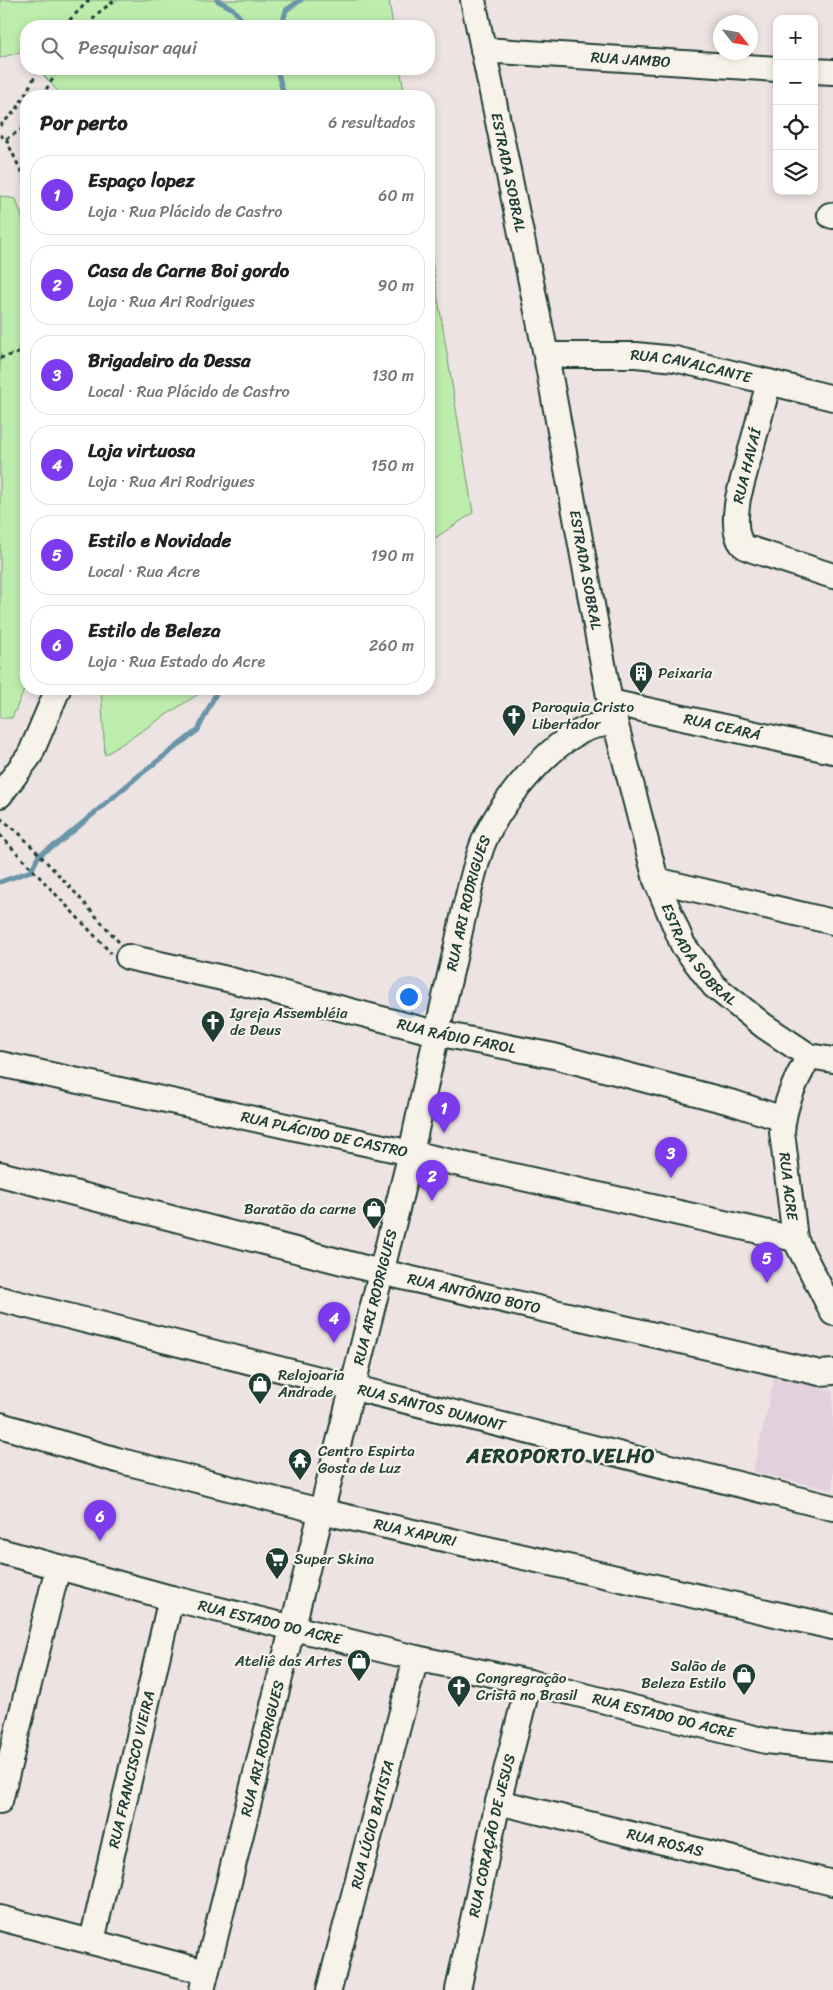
<!DOCTYPE html>
<html lang="pt">
<meta charset="utf-8">
<style>
:root{--surface:#fff;--page:#f6f6f6;--text:#222;--muted:#767676;--line:#e0e0e0;--accent:#7c3aed}
body{margin:0;font-family:Sriracha,sans-serif;background:var(--page);color:var(--text)}
.controls{position:absolute;right:15px;top:15px;display:grid;overflow:hidden;border-radius:10px;box-shadow:0 2px 8px #0003}
.controls button{width:45px;height:45px;display:grid;place-items:center;padding:0;border:0;border-bottom:1px solid var(--line);background:var(--surface);color:var(--text);font:25px sans-serif}
.compass{position:absolute;left:713px;top:15px;width:45px;height:45px;border-radius:50%;background:var(--surface);box-shadow:0 2px 8px #0003;rotate:121deg}
.you{position:absolute;left:408px;top:996px;width:18px;height:18px;margin:-12px;border:4px solid #fff;border-radius:50%;background:#1a73e8;box-shadow:0 0 0 8px #1a73e833}
.badge{display:grid;place-items:center;width:32px;height:32px;border-radius:50%;background:var(--accent);color:#fff;font-size:16px;font-weight:700}
.pin{position:absolute;translate:-50% -41px;filter:drop-shadow(0 1px 2px #0008)}
.pin::after{content:'';position:absolute;top:26px;width:18px;height:15px;background:inherit;clip-path:polygon(0 0,100% 0,50% 100%)}
.list{margin:0;padding:0;list-style:none}
h2{display:flex;justify-content:space-between;align-items:center;height:65px;margin:0;padding:0 20px;font-size:21px}
h2 small{font-size:16px;font-weight:400;color:var(--muted)}
.list li{display:grid;grid-template-columns:32px 1fr auto;gap:15px;align-items:center;box-sizing:border-box;height:80px;margin:0 10px 10px;padding:0 10px;border:1px solid var(--line);border-radius:20px}
.list b{display:block;font-size:19px;white-space:nowrap}
.list p{margin:0;font-size:16px;white-space:nowrap;color:var(--muted)}
.list em{font-size:16px;font-style:normal;color:var(--muted)}
.icon{flex:none;width:28px;height:28px;fill:none;stroke:currentColor;stroke-width:2;stroke-linecap:round;stroke-linejoin:round}
.map{position:relative;flex:none;width:833px;height:1990px;overflow:hidden}
.search{position:absolute;background:var(--surface);box-shadow:0 2px 8px #0003;left:20px;top:20px;width:415px;height:55px;display:flex;align-items:center;gap:12px;box-sizing:border-box;padding:0 18px;border-radius:20px;color:var(--muted);font-size:19px}
.panel{position:absolute;background:var(--surface);box-shadow:0 2px 8px #0003;left:20px;top:90px;width:415px;height:605px;border-radius:20px}
.map>svg:first-child{display:block}
</style>
<div class="map">
<svg width="833" height="1990" viewBox="0 0 833 1990">
<rect width="100%" height="100%" fill="#eee3e3"/>
<filter id="ink" filterUnits="userSpaceOnUse"><feTurbulence type="fractalNoise" baseFrequency=".02" numOctaves="2"/><feDisplacementMap in="SourceGraphic" scale="10" xChannelSelector="R" yChannelSelector="G"/><feConvolveMatrix kernelMatrix="1 2 1 2 8 2 1 2 1" color-interpolation-filters="sRGB"/></filter>
<g filter="url(#ink)">
<polygon fill="#e3d0dd" points="775,1373 833,1391 833,1490 753,1472"/>
<g fill="#bcedac" stroke="#6e9570">
<polygon points="0,0 389,0 393,26 26,26 26,55 23,51 0,58"/>
<polygon points="38,69 400,69 405,96 62,96"/>
<polygon points="0,196 16,199 26,230 26,686 12,718 0,718"/>
<polygon points="429,243 473,513 429,542"/>
<polygon points="101,689 206,689 105,755"/>
</g>
<g fill="none" stroke-linecap="round" stroke-linejoin="round">
<g stroke="#6795a8" stroke-width="5">
<polyline points="217,0 233,9 247,26"/>
<polyline points="282,26 286,10 301,0"/>
<polyline points="277,69 284,96"/>
<polyline points="0,882 31,871 39,855 60,842 137,777 198,730 218,689"/>
</g>
<g stroke="#1f3d34" stroke-width="28">
<g id="minor">
<path id="s1" d="M473 0 546 355 610 702 656 880 683 945 714 986 764 1026 809 1056 833 1060"/>
<path id="s2" d="M483 50 777 69"/>
<polyline points="814,71 833,72"/>
<polyline points="830,215 833,216"/>
<path id="s3" d="M546 355H636L675 359 833 398"/>
<path d="M769 382 738 498C736 511 733 533 742 544 744 547 750 549 753 550L833 576"/>
<path id="s4" d="M610 702 833 751"/>
<polyline points="0,795 30,755 58,689"/>
<polyline points="656,880 833,922"/>
<path id="s5" d="M128 957 227 979 436 1033 554 1056 734 1103 783 1119"/>
<path id="s6" d="M809 1056C796 1080 784 1103 782 1132L795 1239 833 1313"/>
<path id="s7" d="M0 1064 411 1153 795 1239"/>
<path id="s8" d="M0 1174 381 1272 820 1373 833 1372"/>
<path id="s9" d="M0 1299 833 1508"/>
<path id="s10" d="M0 1425 117 1460 320 1511 833 1627"/>
<path id="s11" d="M0 1551 171 1598 416 1658 529 1682 766 1741 833 1748"/>
<polyline points="0,1801 58,1567"/>
<path id="s12" d="M498 1802 833 1883"/>
<polyline points="0,1918 206,1972"/>
<path id="s13" d="M92 1941 171 1598"/>
<path id="s14" d="M202 1990 411 1153C424 1092 437 1031 451 971 461 930 468 886 482 846 496 808 548 744 586 729 595 725 606 724 615 722"/>
<path id="s15" d="M329 1990 416 1658"/>
<path id="s16" d="M458 1990 498 1802 529 1682"/>
</g>
</g>
<g stroke="#1f3d34" stroke-width="3" stroke-dasharray="4 4" stroke-linecap="butt">
<polyline points="64,26 89,0"/>
<polyline points="88,26 97,14 115,0"/>
<polyline points="42,96 59,69"/>
<polyline points="0,126 17,109 39,69"/>
<polyline points="0,135 6,139 26,182"/>
<polyline points="6,139 21,130 26,121"/>
<polyline points="0,358 26,351"/>
<polyline points="0,818 18,832 70,887 119,942"/>
<polyline points="0,835 111,953"/>
</g>
<use href="#minor" stroke="#f7f3e8" stroke-width="24"/>
</g>
</g>
<defs>
<g id="building-pin" transform="scale(1.25)"><path d="M0 17L-7.5 6A9.5 9.5 0 1 1 7.5 6Z" fill="#1f3d34" stroke="#f7f3e8"/><path d="M-4-6H4V6H1V3H-1V6H-4ZM-2.5-4.3h1.7v1.8h-1.7ZM.8-4.3h1.7v1.8H.8ZM-2.5-1h1.7V.8h-1.7ZM.8-1h1.7V.8H.8Z" fill="#fff"/></g>
<g id="church-pin" transform="scale(1.25)"><path d="M0 17L-7.5 6A9.5 9.5 0 1 1 7.5 6Z" fill="#1f3d34" stroke="#f7f3e8"/><path d="M-1.2-6h2.4v3.5h3.3v2.4h-3.3V6h-2.4V-.1h-3.3v-2.4h3.3Z" fill="#fff"/></g>
<g id="shop-pin" transform="scale(1.25)"><path d="M0 17L-7.5 6A9.5 9.5 0 1 1 7.5 6Z" fill="#1f3d34" stroke="#f7f3e8"/><path d="M-5-2.5h2.3a2.7 3.5 0 0 1 5.4 0H5L5.5 6h-11ZM-1.5-2.5h3a1.5 2.3 0 0 0-3 0Z" fill="#fff"/></g>
<g id="temple-pin" transform="scale(1.25)"><path d="M0 17L-7.5 6A9.5 9.5 0 1 1 7.5 6Z" fill="#1f3d34" stroke="#f7f3e8"/><path d="M0-6L5-2H3V0L6.5 2.5H4V6H1.5V3h-3V6H-4V2.5H-6.5L-3 0V-2H-5Z" fill="#fff"/></g>
<g id="supermarket-pin" transform="scale(1.25)"><path d="M0 17L-7.5 6A9.5 9.5 0 1 1 7.5 6Z" fill="#1f3d34" stroke="#f7f3e8"/><path d="M-6-5.5h2.5l.6 2H6L4.5 2H-2.5L-4.4-4H-6ZM-1.5 3.2a1.3 1.3 0 1 0 .1 0ZM3 3.2a1.3 1.3 0 1 0 .1 0Z" fill="#fff"/></g>
</defs>
<g fill-rule="evenodd">
<use href="#building-pin" x="641" y="673"/>
<use href="#church-pin" x="514" y="716"/>
<use href="#church-pin" x="213" y="1022"/>
<use href="#shop-pin" x="374" y="1209"/>
<use href="#shop-pin" x="260" y="1384"/>
<use href="#temple-pin" x="300" y="1460"/>
<use href="#supermarket-pin" x="277" y="1559"/>
<use href="#shop-pin" x="359" y="1661"/>
<use href="#shop-pin" x="744" y="1675"/>
<use href="#church-pin" x="459" y="1687"/>
</g>
<g text-anchor="middle" stroke-width="4.5" stroke-linejoin="round" paint-order="stroke">
<g font-size="15" fill="#1f3d34" stroke="#f7f3e8">
<text dy="5" stroke="none"><textPath href="#s2" startOffset="148">RUA JAMBO</textPath></text>
<text dy="5" stroke="none"><textPath href="#s1" startOffset="176">ESTRADA SOBRAL</textPath></text>
<text dy="5" stroke="none"><textPath href="#s3" startOffset="146">RUA CAVALCANTE</textPath></text>
<text transform="translate(747 466) rotate(-76)" y="5">RUA HAVAÍ</text>
<text dy="5" stroke="none"><textPath href="#s1" startOffset="581">ESTRADA SOBRAL</textPath></text>
<text dy="5" stroke="none"><textPath href="#s4" startOffset="115">RUA CEARÁ</textPath></text>
<text dy="5" stroke="none"><textPath href="#s14" startOffset="1119">RUA ARI RODRIGUES</textPath></text>
<text dy="5" stroke="none"><textPath href="#s1" startOffset="986">ESTRADA SOBRAL</textPath></text>
<text dy="5" stroke="none"><textPath href="#s5" startOffset="338">RUA RÁDIO FAROL</textPath></text>
<text dy="5" stroke="none"><textPath href="#s7" startOffset="332">RUA PLÁCIDO DE CASTRO</textPath></text>
<text dy="5" stroke="none"><textPath href="#s6" startOffset="136">RUA ACRE</textPath></text>
<text dy="5" stroke="none"><textPath href="#s8" startOffset="489">RUA ANTÔNIO BOTO</textPath></text>
<text dy="5" stroke="none"><textPath href="#s14" startOffset="714">RUA ARI RODRIGUES</textPath></text>
<text dy="5" stroke="none"><textPath href="#s9" startOffset="445">RUA SANTOS DUMONT</textPath></text>
<text dy="5" stroke="none"><textPath href="#s10" startOffset="429">RUA XAPURI</textPath></text>
<text dy="5" stroke="none"><textPath href="#s11" startOffset="279">RUA ESTADO DO ACRE</textPath></text>
<text dy="5" stroke="none"><textPath href="#s11" startOffset="684">RUA ESTADO DO ACRE</textPath></text>
<text dy="5" stroke="none"><textPath href="#s14" startOffset="249">RUA ARI RODRIGUES</textPath></text>
<text dy="5" stroke="none"><textPath href="#s13" startOffset="176">RUA FRANCISCO VIEIRA</textPath></text>
<text dy="5" stroke="none"><textPath href="#s15" startOffset="171">RUA LÚCIO BATISTA</textPath></text>
<text dy="5" stroke="none"><textPath href="#s16" startOffset="158">RUA CORAÇÃO DE JESUS</textPath></text>
<text dy="5" stroke="none"><textPath href="#s12" startOffset="172">RUA ROSAS</textPath></text>
</g>
<g font-size="15" fill="#1f3d34" stroke="#f7f3e8" text-anchor="start">
<text x="658" y="678">Peixaria</text>
<text x="532" y="712">Paroquia Cristo<tspan x="532" dy="17">Libertador</tspan></text>
<text x="230" y="1018">Igreja Assembléia<tspan x="230" dy="17">de Deus</tspan></text>
<text x="356" y="1214" text-anchor="end">Baratão da carne</text>
<text x="278" y="1380">Relojoaria<tspan x="278" dy="17">Andrade</tspan></text>
<text x="318" y="1456">Centro Espirta<tspan x="318" dy="17">Gosta de Luz</tspan></text>
<text x="294" y="1564">Super Skina</text>
<text x="342" y="1666" text-anchor="end">Ateliê das Artes</text>
<text x="726" y="1671" text-anchor="end">Salão de<tspan x="726" dy="17">Beleza Estilo</tspan></text>
<text x="476" y="1683">Congregração<tspan x="476" dy="17">Cristã no Brasil</tspan></text>
</g>
<g font-size="20" font-weight="bold" letter-spacing="1" fill="#1f3d34" stroke="#f7f3e8">
<text x="561" y="1463">AEROPORTO VELHO</text>
</g>
</g>
</svg>
<div class="controls">
<button>+</button>
<button>−</button>
<button><svg class="icon" aria-label="locate" viewBox="0 0 24 24"><circle cx="12" cy="12" r="6"/><path d="M12 2v4M12 18v4M2 12h4M18 12h4"/></svg></button>
<button><svg class="icon" aria-label="layers" viewBox="0 0 24 24"><path d="M12 4l9 5-9 5-9-5zM3 14l9 5 9-5"/></svg></button>
</div>
<svg class="compass" viewBox="-18 -18 36 36"><path d="M0-13l5 13h-10z" fill="#e53935"/><path d="M0 13l5-13h-10z" fill="#767676"/></svg>
<div class="you"></div>
<div class="pin badge" style="left:444px;top:1133px">1</div>
<div class="pin badge" style="left:432px;top:1201px">2</div>
<div class="pin badge" style="left:671px;top:1178px">3</div>
<div class="pin badge" style="left:334px;top:1343px">4</div>
<div class="pin badge" style="left:767px;top:1283px">5</div>
<div class="pin badge" style="left:100px;top:1541px">6</div>
<div class="search"><svg class="icon" aria-label="search" viewBox="0 0 24 24"><circle cx="10" cy="10" r="6"/><path d="M15 15l6 6"/></svg>Pesquisar aqui</div>
<section class="panel">
<h2>Por perto<small>6 resultados</small></h2>
<ul class="list">
<li><span class="badge">1</span><div><b>Espaço lopez</b><p>Loja · Rua Plácido de Castro</p></div><em>60 m</em></li>
<li><span class="badge">2</span><div><b>Casa de Carne Boi gordo</b><p>Loja · Rua Ari Rodrigues</p></div><em>90 m</em></li>
<li><span class="badge">3</span><div><b>Brigadeiro da Dessa</b><p>Local · Rua Plácido de Castro</p></div><em>130 m</em></li>
<li><span class="badge">4</span><div><b>Loja virtuosa</b><p>Loja · Rua Ari Rodrigues</p></div><em>150 m</em></li>
<li><span class="badge">5</span><div><b>Estilo e Novidade</b><p>Local · Rua Acre</p></div><em>190 m</em></li>
<li><span class="badge">6</span><div><b>Estilo de Beleza</b><p>Loja · Rua Estado do Acre</p></div><em>260 m</em></li>
</ul>
</section>
</div>
